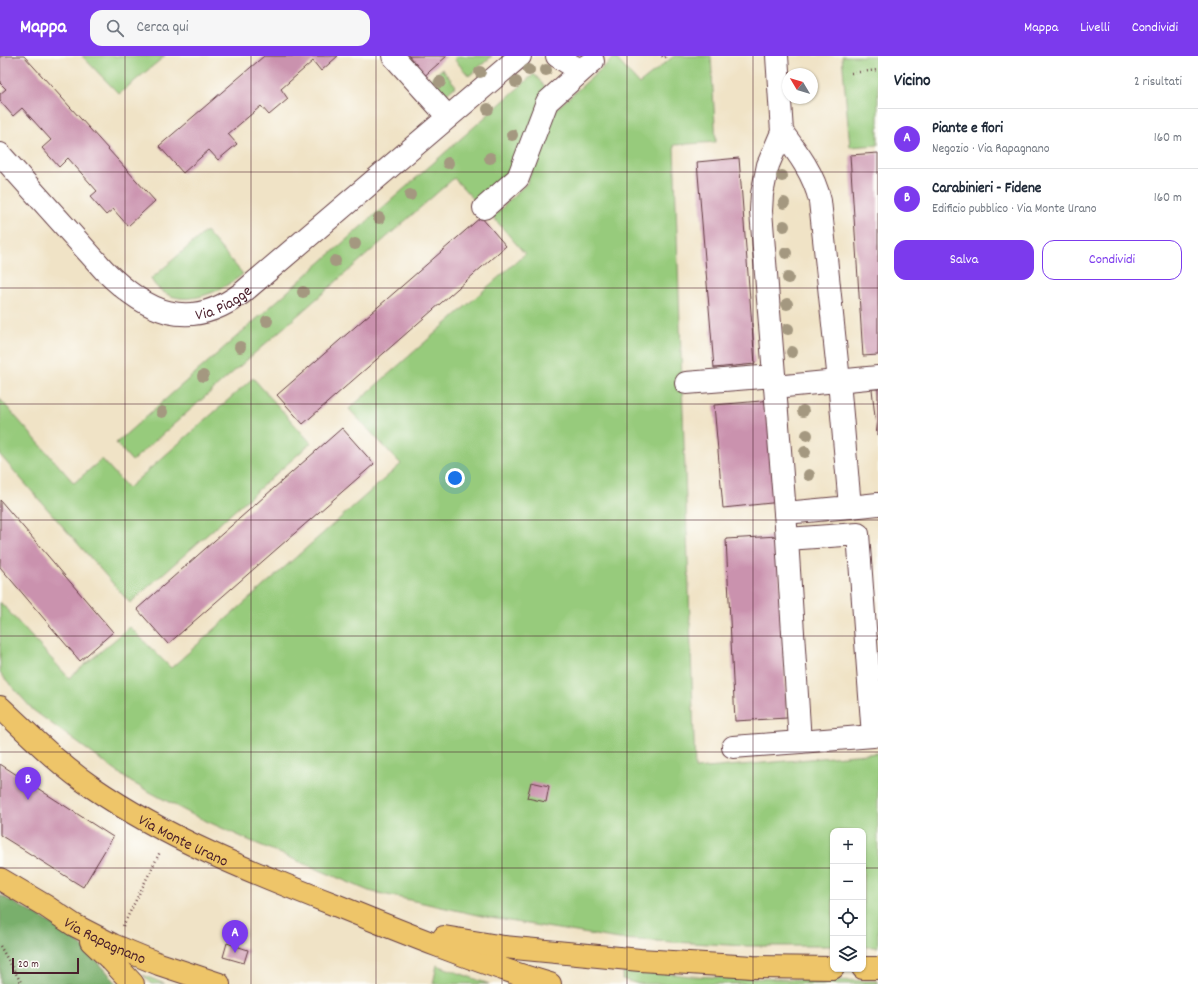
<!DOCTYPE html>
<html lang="it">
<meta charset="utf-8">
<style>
body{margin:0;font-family:Dekko,sans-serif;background:#f6f6f7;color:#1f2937}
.controls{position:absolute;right:12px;bottom:12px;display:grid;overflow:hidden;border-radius:8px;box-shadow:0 1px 3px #0004}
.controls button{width:36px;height:36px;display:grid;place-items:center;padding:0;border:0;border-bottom:1px solid #e0e1e3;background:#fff;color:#1f2937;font:20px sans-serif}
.compass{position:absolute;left:782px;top:12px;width:36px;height:36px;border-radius:50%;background:#fff;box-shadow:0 1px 3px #0004;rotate:308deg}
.scale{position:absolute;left:12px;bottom:10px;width:67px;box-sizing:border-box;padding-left:4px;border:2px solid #4a1f2b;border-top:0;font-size:11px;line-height:14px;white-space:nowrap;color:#4a1f2b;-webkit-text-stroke:3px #fdfcf7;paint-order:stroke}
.you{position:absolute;left:455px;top:422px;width:14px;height:14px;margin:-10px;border:3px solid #fff;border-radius:50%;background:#1a73e8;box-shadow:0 0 0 6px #1a73e833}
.badge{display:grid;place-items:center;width:26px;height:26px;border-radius:50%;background:#7c3aed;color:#fff;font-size:13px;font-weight:700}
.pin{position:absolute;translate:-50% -33px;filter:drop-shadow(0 1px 2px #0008)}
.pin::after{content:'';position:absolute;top:21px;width:14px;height:12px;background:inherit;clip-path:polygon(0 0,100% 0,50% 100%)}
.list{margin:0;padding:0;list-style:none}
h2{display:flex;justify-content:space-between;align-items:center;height:52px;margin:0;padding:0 16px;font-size:17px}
h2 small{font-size:13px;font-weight:400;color:#747a83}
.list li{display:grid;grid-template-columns:26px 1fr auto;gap:12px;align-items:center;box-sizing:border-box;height:60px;padding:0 16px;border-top:1px solid #e0e1e3}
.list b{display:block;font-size:15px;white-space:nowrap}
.list p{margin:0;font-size:13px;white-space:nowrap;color:#747a83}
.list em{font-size:13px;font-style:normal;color:#747a83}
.actions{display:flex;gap:8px;padding:12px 16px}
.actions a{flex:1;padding:9px 0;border:1px solid #7c3aed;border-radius:12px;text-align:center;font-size:14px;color:#7c3aed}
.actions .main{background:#7c3aed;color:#fff}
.icon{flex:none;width:22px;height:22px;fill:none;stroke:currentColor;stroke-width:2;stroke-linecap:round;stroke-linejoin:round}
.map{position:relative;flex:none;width:878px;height:928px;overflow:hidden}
header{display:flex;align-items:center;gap:24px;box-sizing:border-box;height:56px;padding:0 20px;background:#7c3aed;color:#fff}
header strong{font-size:19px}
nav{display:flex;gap:22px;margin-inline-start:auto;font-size:14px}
.search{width:280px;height:36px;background:#f6f6f7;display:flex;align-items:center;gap:10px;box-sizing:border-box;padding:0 14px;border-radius:12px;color:#747a83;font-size:15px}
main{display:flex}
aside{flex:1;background:#fff}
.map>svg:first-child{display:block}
.green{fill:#97cb7c;stroke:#707554}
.forest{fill:#79af6c;stroke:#62674c}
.building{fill:#ca92ae}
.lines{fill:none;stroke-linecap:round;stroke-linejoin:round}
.minor-casing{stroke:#633c42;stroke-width:24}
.major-casing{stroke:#633c42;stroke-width:24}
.path{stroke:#633c42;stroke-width:2.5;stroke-dasharray:1 3;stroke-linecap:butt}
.minor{stroke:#fff;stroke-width:22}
.major{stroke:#eec569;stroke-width:22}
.tree{fill:#a49880}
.grid{fill:none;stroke:#4a1f2b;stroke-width:1;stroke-opacity:0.55}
.labels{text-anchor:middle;stroke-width:3;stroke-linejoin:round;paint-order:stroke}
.street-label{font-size:16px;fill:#4a1f2b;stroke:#fdfcf7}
</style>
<header>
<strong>Mappa</strong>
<div class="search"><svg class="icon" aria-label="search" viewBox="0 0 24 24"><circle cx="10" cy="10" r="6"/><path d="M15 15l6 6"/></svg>Cerca qui</div>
<nav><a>Mappa</a><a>Livelli</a><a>Condividi</a></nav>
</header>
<main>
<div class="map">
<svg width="878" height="928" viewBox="0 0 878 928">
<rect width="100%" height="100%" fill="#fdfcf7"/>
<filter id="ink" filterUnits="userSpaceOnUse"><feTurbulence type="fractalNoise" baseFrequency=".025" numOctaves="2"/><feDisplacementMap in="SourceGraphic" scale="8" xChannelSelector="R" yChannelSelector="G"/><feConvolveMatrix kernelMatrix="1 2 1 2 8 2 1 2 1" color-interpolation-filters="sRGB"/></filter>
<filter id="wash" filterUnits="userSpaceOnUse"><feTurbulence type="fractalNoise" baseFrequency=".012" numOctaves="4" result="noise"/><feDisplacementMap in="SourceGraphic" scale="16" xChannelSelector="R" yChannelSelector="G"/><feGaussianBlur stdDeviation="0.9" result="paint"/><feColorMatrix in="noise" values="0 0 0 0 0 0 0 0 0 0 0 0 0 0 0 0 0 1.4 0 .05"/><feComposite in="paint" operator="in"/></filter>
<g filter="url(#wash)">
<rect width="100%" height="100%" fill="#f0e3c6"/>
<g class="green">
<polygon points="82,0 165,0 119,38"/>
<polygon points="458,0 492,0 469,20 454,3"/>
<polygon points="674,0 711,0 716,86 674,89 695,713 878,697 878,891 863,891 863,775 833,775 833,890 747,890 619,883 491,862 369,835 253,786 193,759 131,726 33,654 0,617 0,546 69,622 130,571 171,612 401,408 349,353 525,198 493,161 527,127 556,53 615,1 639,28"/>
<polygon points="842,0 878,0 878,89 850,91"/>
<polygon points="442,13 456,30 442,42 428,25"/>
<polygon points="534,18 549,35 512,113 475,145 454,122 132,405 116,387"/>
<path d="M206,175L243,218C222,235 183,255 158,232C155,230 153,226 151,223Z"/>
<polygon points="253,322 311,387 130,547 0,399 0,343 74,427 102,403 128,432"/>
<polygon points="437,909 489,928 433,928"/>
<polygon points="625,912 689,920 738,922 878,925 878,928 638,928 622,923"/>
<polygon points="143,919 165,928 151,928"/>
</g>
<path class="forest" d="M0,839C23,852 46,863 67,878C86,892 103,910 117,928H0Z"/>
<g id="blocks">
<g class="building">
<polygon points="0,0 24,0 155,145 128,170 113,153 106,159 90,141 97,135 68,102 59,111 42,92 51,84 22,52 13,60 0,45 0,38 6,33 0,27"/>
<polygon points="264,0 338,0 321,15 313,5 281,33 288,43 269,59 261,50 228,78 237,88 218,104 209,94 183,117 159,90"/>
<polygon points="400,0 447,0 421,23"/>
<polygon points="878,97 878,299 863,300 850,99"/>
<polygon points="739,102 755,308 714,312 697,106"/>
<polygon points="481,161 506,190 303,368 277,339"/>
<polygon points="872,333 878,333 878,380 877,380"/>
<polygon points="773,344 781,446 723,452 714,349"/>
<polygon points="342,372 374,408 168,588 137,553"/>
<polygon points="0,444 113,576 80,605 0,511"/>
<polygon points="778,480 787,662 735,665 726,483"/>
<polygon points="0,708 113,781 83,831 0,779"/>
<polygon points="531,726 549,730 546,746 527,742"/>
<polygon points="227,887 248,894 244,907 223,901"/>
</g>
</g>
</g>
<g filter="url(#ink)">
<use href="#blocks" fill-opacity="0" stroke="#633c42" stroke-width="1"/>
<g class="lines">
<defs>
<g id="minor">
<polyline points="393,0 448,61"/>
<polyline points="557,0 571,9 580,13 588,9 593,5"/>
<path d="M777,0L782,76L768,109L762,138L761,155L785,457L850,451L839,325L820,145C814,118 798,97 782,76"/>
<path id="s1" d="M0,98L104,214C146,256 188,277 242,237L520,0"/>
<polyline points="484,152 518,122 547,46 588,9"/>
<polyline points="686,327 774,320"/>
<polyline points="775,331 878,321"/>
<polyline points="850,451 878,448"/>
<polyline points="785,457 787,483 800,686 873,680 858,478 787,483"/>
<polyline points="733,691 800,686"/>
</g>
<g id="major">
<path id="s2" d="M0,651C30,679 58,708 92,731C166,782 249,815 333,848C404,877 476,906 550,928"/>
<path id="s3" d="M0,823L44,849L74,869L113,889L159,908L219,928"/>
<polyline points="444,881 504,891 640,904 753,911 833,912"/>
<polyline points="91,885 112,905 133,928"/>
<polyline points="863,912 878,912"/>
</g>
</defs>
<use href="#minor" class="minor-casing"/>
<use href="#major" class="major-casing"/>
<g class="path">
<polyline points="662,0 664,2 667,0"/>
<polyline points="851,17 878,14"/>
<polyline points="123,870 160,796"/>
<polyline points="0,890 22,928"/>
</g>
<use href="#minor" class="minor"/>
<use href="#major" class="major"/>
</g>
<g class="tree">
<circle cx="529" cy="14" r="6"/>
<circle cx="546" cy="14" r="6"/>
<circle cx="480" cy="16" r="6"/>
<circle cx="440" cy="26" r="6"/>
<circle cx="516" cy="26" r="6"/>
<circle cx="488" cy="53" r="6"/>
<circle cx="512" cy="79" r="6"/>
<circle cx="490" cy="102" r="6"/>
<circle cx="448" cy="107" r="6"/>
<circle cx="782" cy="120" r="6"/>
<circle cx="410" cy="139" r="6"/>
<circle cx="784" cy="147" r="6"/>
<circle cx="379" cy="162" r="6"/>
<circle cx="784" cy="170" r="6"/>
<circle cx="355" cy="188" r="6"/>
<circle cx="786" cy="197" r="6"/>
<circle cx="335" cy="205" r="6"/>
<circle cx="788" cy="222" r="6"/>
<circle cx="303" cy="236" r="6"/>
<circle cx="787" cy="248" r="6"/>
<circle cx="267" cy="265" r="6"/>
<circle cx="788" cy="273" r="6"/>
<circle cx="240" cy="291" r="6"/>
<circle cx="792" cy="296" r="6"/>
<circle cx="203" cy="320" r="6"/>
<circle cx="803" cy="355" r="6"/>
<circle cx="162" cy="356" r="6"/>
<circle cx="807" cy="379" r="6"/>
<circle cx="805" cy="396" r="6"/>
<circle cx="809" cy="419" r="6"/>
</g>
</g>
<path class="grid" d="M125,0V928M251,0V928M376,0V928M502,0V928M627,0V928M753,0V928M0,116H878M0,232H878M0,348H878M0,464H878M0,580H878M0,696H878M0,812H833M863,812H878"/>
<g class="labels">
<g class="street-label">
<text dy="6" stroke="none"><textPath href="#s1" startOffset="291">Via Piagge</textPath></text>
<text dy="6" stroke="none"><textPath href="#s2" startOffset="228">Via Monte Urano</textPath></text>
<text dy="6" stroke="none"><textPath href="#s3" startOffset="122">Via Rapagnano</textPath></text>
</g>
</g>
</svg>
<div class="controls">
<button>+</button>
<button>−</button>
<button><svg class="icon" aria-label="locate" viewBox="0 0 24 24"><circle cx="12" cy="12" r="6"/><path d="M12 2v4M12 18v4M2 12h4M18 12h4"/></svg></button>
<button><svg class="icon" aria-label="layers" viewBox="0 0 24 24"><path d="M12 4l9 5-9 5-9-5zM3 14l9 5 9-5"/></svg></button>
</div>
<svg class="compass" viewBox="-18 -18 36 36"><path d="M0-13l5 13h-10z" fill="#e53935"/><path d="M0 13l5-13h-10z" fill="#747a83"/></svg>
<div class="scale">20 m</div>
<div class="you"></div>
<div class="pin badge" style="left:235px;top:897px">A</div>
<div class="pin badge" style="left:28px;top:744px">B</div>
</div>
<aside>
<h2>Vicino<small>2 risultati</small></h2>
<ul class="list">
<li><span class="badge">A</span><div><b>Piante e fiori</b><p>Negozio · Via Rapagnano</p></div><em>160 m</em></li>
<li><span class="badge">B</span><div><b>Carabinieri - Fidene</b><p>Edificio pubblico · Via Monte Urano</p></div><em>160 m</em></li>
</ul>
<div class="actions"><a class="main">Salva</a><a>Condividi</a></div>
</aside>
</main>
